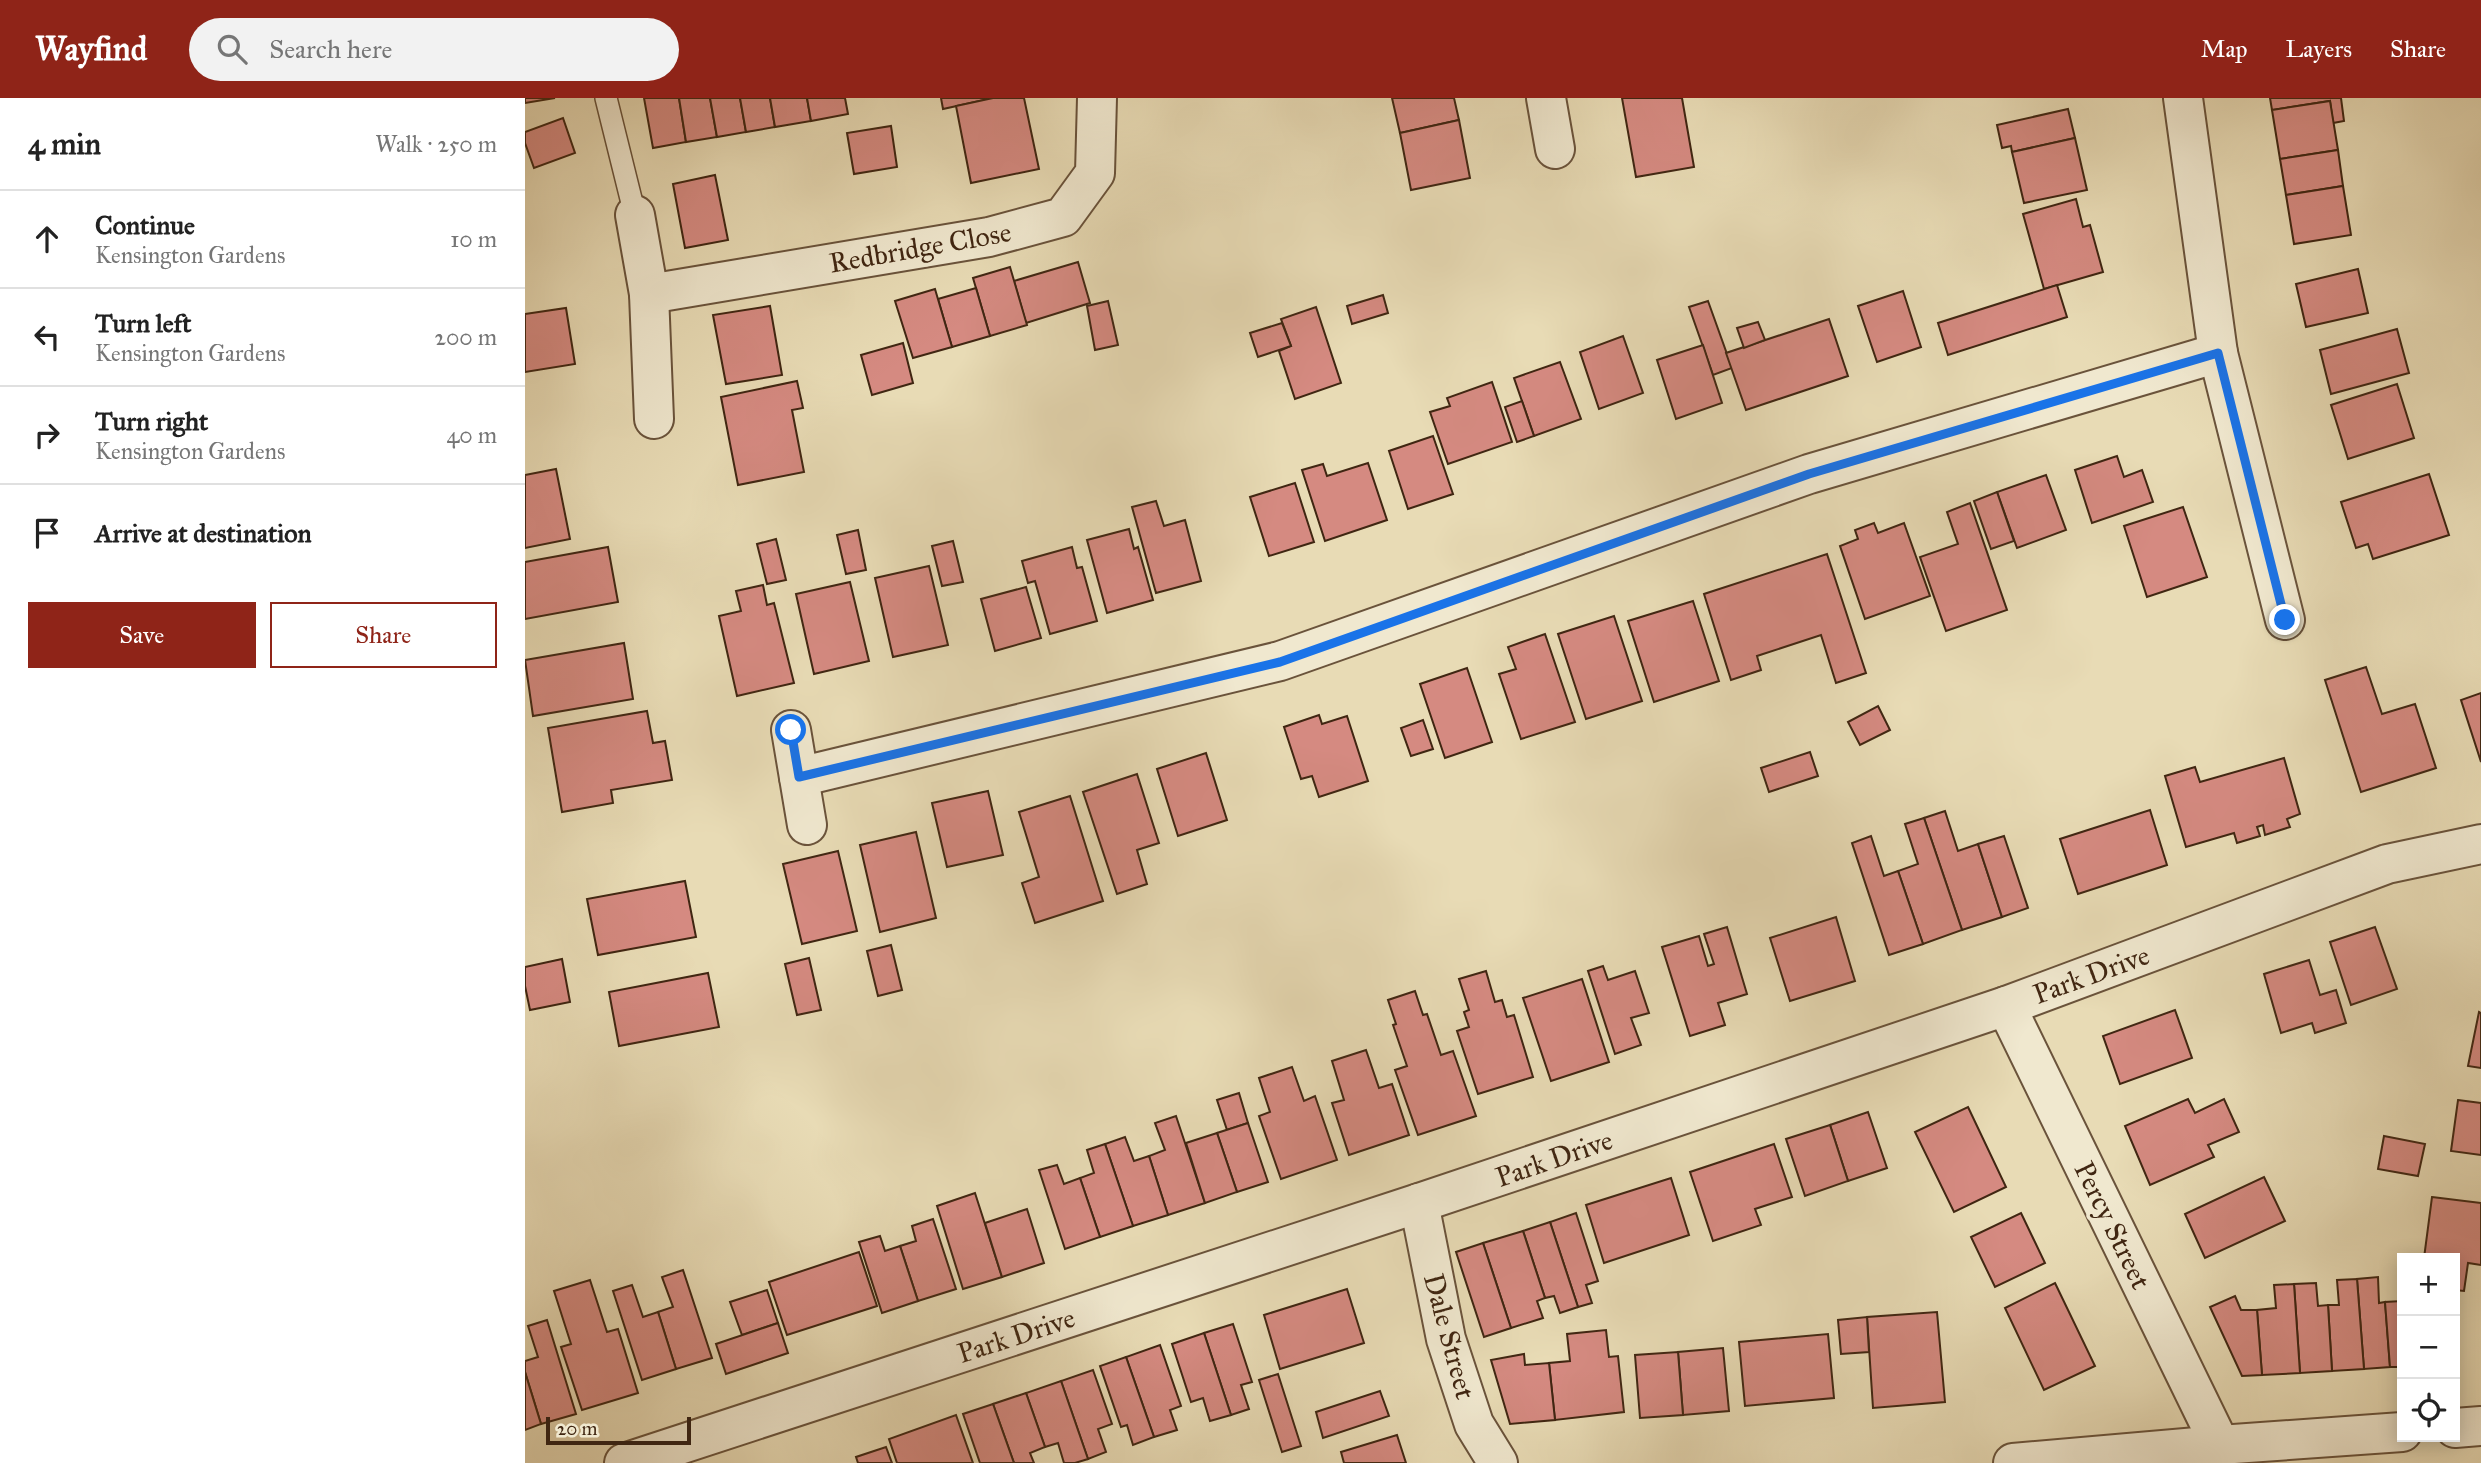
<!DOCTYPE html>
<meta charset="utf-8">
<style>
body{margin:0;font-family:"IM FELL Great Primer",serif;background:#f2f2f2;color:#222}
.controls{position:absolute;right:21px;bottom:21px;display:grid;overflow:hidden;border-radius:0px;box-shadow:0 4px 18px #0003}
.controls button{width:63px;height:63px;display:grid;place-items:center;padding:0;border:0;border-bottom:2px solid #e0e0e0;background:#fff;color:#222;font:35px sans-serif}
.scale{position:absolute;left:21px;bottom:18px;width:145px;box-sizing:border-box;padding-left:7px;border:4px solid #402612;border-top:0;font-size:19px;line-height:24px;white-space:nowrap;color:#402612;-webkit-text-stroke:5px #f0e8cf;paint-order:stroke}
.stop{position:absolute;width:21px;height:21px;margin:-16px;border:5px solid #1a73e8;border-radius:50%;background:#fff}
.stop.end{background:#1a73e8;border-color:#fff;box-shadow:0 2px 7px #0008}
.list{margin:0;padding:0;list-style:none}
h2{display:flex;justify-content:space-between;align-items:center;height:91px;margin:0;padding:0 28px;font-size:30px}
h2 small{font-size:23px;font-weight:400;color:#767676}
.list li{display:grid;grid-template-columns:46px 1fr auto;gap:21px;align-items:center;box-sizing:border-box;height:98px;padding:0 28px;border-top:2px solid #e0e0e0}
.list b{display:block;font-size:26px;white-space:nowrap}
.list p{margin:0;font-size:23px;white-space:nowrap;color:#767676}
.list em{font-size:23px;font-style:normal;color:#767676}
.actions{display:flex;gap:14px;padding:21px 28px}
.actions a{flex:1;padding:16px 0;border:2px solid #8f2418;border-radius:0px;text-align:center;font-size:24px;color:#8f2418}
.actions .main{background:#8f2418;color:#fff}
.icon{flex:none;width:38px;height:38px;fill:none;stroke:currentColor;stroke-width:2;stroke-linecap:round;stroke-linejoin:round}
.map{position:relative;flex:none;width:1956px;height:1365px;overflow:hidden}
header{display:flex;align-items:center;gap:42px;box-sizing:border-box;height:98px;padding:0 35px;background:#8f2418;color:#fff}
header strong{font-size:33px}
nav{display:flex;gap:38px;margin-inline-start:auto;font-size:24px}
.search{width:490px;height:63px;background:#f2f2f2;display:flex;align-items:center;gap:18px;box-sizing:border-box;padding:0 24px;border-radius:38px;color:#767676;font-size:26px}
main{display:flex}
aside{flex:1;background:#fff}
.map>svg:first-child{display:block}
.building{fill:#d58a81;stroke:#402612;stroke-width:2}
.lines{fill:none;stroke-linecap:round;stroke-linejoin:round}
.service-casing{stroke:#6a533b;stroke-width:24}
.minor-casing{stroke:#6a533b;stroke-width:42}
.tertiary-casing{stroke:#6a533b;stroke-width:42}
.service{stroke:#f0e8cf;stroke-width:21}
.minor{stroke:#f0e8cf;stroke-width:38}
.tertiary{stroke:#f0e8cf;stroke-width:38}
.route{stroke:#1a73e8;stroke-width:9}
.labels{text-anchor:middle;stroke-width:7;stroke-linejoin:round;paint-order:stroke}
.street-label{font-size:28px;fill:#402612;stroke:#f0e8cf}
</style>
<header>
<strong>Wayfind</strong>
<div class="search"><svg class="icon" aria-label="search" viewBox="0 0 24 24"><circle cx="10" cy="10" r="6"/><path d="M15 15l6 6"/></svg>Search here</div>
<nav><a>Map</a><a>Layers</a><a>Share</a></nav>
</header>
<main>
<aside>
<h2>4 min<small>Walk · 250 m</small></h2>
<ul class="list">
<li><svg class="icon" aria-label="ahead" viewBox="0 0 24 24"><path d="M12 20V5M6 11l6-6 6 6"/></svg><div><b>Continue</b><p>Kensington Gardens</p></div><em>10 m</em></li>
<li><svg class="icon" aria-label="left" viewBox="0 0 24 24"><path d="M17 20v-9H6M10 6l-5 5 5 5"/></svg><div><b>Turn left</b><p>Kensington Gardens</p></div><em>200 m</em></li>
<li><svg class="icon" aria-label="right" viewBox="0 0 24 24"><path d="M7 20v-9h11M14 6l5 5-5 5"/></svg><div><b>Turn right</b><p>Kensington Gardens</p></div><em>40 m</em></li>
<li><svg class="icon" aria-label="arrive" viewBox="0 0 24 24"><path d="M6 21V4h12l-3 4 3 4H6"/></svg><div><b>Arrive at destination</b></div></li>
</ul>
<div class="actions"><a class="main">Save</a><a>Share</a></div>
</aside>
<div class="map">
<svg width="1956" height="1365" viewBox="0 0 1956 1365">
<rect width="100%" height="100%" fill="#e8dbb5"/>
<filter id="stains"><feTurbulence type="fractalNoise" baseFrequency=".00286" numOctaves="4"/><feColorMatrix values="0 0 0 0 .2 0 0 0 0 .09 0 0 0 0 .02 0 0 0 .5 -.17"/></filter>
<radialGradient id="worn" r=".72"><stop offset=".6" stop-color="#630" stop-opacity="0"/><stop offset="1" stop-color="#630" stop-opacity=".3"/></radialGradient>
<g class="building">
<polygon points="0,0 30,0 0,5"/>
<polygon points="119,0 154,0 161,44 128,50"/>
<polygon points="154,0 185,0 192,39 161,44"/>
<polygon points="185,0 215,0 221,34 192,39"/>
<polygon points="215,0 245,0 250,29 221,34"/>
<polygon points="245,0 282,0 286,23 250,29"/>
<polygon points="282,0 320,0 323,16 286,23"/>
<polygon points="416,0 468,0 418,11"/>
<polygon points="468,0 499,0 514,71 446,85 431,8"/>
<polygon points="867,0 929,0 934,22 875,35"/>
<polygon points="1097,0 1157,0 1169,69 1111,79"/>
<polygon points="1745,0 1816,0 1819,23 1808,25 1805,3 1747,12"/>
<polygon points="1805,3 1813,52 1755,61 1747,12"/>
<polygon points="1543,11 1550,40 1487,54 1486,48 1477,50 1472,27"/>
<polygon points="38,20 50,55 9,70 0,45 0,34"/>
<polygon points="934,22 945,80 886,92 875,35"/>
<polygon points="366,28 372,69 329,76 322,35"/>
<polygon points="1550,40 1562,92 1499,105 1487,54"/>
<polygon points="1813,52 1818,88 1761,97 1755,61"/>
<polygon points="190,77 203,142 160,150 148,86"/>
<polygon points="1818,88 1826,137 1769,146 1761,97"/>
<polygon points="1551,101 1558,129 1565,127 1578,174 1519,191 1498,116"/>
<polygon points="553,164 565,205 501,225 489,183"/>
<polygon points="485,169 502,227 465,238 448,180"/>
<polygon points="1833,171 1843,215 1781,229 1771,186"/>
<polygon points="1532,187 1542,219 1423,257 1413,225"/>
<polygon points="451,190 465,238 427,249 413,201"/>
<polygon points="410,191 427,249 388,260 370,203"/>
<polygon points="1378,193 1396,249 1352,264 1333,208"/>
<polygon points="858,197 863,215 827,226 822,208"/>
<polygon points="583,203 593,247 570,252 562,208"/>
<polygon points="1183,203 1207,270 1188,277 1164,209"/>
<polygon points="245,208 257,277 201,286 188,217"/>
<polygon points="791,209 816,285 770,301 754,253 766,248 756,221"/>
<polygon points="41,210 50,266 0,274 0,216"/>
<polygon points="1304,221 1323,278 1221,312 1201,255"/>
<polygon points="1233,224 1240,242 1219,250 1212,230"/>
<polygon points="757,225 766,248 733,259 725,235"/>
<polygon points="1872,231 1884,275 1806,296 1795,252"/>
<polygon points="1098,238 1118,295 1074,311 1055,254"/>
<polygon points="378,245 388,285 347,297 336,257"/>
<polygon points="1178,247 1197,305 1151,321 1132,262"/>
<polygon points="1035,264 1056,321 1009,338 989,280"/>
<polygon points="272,283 278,310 267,312 279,374 213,387 196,299"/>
<polygon points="967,284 987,344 923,366 905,314 925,308 922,300"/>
<polygon points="1872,286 1889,340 1823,361 1806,307"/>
<polygon points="997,303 1009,338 992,344 980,309"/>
<polygon points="908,338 928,396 883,411 864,353"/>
<polygon points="1592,358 1599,379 1617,372 1628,404 1567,425 1550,372"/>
<polygon points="843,365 862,422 800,443 777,372 798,366 802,378"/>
<polygon points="31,371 45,441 0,450 0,377"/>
<polygon points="1904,376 1924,437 1848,461 1843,446 1831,450 1816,404"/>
<polygon points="1521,377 1541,432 1492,450 1472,394"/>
<polygon points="770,385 789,444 744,458 725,399"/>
<polygon points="1472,394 1489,443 1466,451 1449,403"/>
<polygon points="631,403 639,428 660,422 676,483 631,495 607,409"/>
<polygon points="1445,405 1482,512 1421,533 1395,459 1433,446 1422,414"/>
<polygon points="1658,409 1682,479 1622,499 1599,428"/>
<polygon points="1349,425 1353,435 1379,425 1405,498 1340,521 1315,448 1333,441 1330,432"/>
<polygon points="604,431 609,451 613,449 628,502 582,515 562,442"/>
<polygon points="333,432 341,472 321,476 312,437"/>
<polygon points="251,441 261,482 242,486 232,446"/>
<polygon points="428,443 438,484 417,488 407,448"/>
<polygon points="83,449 93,504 0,521 0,464"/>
<polygon points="547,449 552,470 557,469 572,523 525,536 510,483 503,485 497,463"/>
<polygon points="1302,456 1341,575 1311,585 1296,537 1232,558 1236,572 1206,582 1179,496"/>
<polygon points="404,468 423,547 368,559 350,480"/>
<polygon points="325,484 344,563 289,576 271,496"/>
<polygon points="238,487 242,507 249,505 269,585 212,598 194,518 216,513 211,493"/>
<polygon points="501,489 516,540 470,553 456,501"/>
<polygon points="1168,503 1194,583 1129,604 1103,523"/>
<polygon points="1089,518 1117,603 1061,621 1033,536"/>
<polygon points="1020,536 1050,624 996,641 974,576 991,571 983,549"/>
<polygon points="99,545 108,601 8,618 0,562"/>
<polygon points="1841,569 1857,616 1890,606 1911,670 1836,694 1800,582"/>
<polygon points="942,570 967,644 920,660 895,586"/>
<polygon points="1956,595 1956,664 1936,602"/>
<polygon points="1353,608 1365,632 1335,647 1323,624"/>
<polygon points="122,613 128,645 140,643 147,682 86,692 88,705 37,714 23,630"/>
<polygon points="794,617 797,626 822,618 843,683 794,699 787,678 776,681 759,629"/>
<polygon points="898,622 908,651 886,658 876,630"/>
<polygon points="1285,654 1293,678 1244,694 1236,670"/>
<polygon points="681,655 702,722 653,738 632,671"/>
<polygon points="1759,660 1775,716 1762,721 1765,729 1740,737 1738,727 1732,729 1735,738 1712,745 1709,735 1661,749 1640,678 1670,669 1675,684"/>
<polygon points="612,676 634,745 612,752 622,786 592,796 558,694"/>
<polygon points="463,693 478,757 422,769 407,705"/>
<polygon points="545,698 578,803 510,825 497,785 514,779 494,714"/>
<polygon points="1625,712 1642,767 1553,796 1535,741"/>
<polygon points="1420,713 1433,753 1453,746 1477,819 1437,832 1399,720"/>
<polygon points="1399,720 1437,832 1398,846 1373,773 1393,766 1380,726"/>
<polygon points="391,734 411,820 355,834 335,747"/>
<polygon points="1346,738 1359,778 1373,773 1398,846 1364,857 1327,745"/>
<polygon points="1479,738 1503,810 1477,819 1453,746"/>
<polygon points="313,753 332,833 277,846 258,766"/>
<polygon points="160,783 171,839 73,857 62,801"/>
<polygon points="1311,819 1330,883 1265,903 1245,840"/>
<polygon points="1202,829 1222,896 1193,905 1200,927 1165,938 1137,849 1174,838 1183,868 1189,866 1179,836"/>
<polygon points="1850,829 1872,891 1826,907 1805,844"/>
<polygon points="366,847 377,892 353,898 342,853"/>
<polygon points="284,860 296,912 272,917 260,866"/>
<polygon points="37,861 45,904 5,912 0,888 0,869"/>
<polygon points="1784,862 1795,897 1811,892 1821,925 1790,935 1787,925 1756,935 1739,876"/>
<polygon points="1078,868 1083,882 1110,873 1124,915 1106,920 1116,947 1090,956 1063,873"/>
<polygon points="961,873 970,904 977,902 982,919 989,917 1008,979 953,996 932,933 944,929 939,914 944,912 934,881"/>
<polygon points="183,875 194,929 94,948 84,894"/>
<polygon points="1057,881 1084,964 1026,983 998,900"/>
<polygon points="890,893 898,917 902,916 916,957 928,953 951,1018 893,1037 870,972 882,968 868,927 871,926 863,902"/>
<polygon points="1650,912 1667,960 1595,986 1578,938"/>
<polygon points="1954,914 1956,915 1956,970 1943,968"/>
<polygon points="841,952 854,990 867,986 884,1037 824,1057 807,1005 819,1002 807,963"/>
<polygon points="767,969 779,1003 790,998 812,1062 756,1081 734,1018 745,1014 734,980"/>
<polygon points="714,995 723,1025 702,1032 692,1002"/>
<polygon points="1663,1001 1670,1015 1699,1001 1714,1034 1683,1047 1689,1059 1625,1087 1600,1028"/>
<polygon points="1933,1002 1956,1005 1956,1057 1926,1053"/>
<polygon points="1443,1009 1481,1089 1429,1114 1390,1034"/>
<polygon points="1343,1014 1362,1070 1323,1083 1305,1027"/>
<polygon points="651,1018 680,1105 643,1117 624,1058 640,1052 630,1025"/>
<polygon points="723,1025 743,1084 712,1094 692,1035"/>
<polygon points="1305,1027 1323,1083 1280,1098 1261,1041"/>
<polygon points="692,1035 712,1094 680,1105 661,1045"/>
<polygon points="1859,1038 1900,1046 1893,1078 1853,1071"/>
<polygon points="600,1039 609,1063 624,1058 643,1117 608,1128 580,1046"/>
<polygon points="580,1046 608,1128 575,1139 555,1080 569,1075 562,1052"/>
<polygon points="1249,1046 1267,1099 1230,1111 1236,1127 1188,1143 1165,1074"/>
<polygon points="532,1067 539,1086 555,1080 575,1139 540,1151 514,1072"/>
<polygon points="1739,1079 1760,1123 1680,1160 1660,1116"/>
<polygon points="1146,1080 1164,1137 1079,1165 1061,1107"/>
<polygon points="450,1095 477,1179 438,1191 412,1108"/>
<polygon points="1907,1099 1956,1105 1956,1167 1943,1165 1939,1193 1930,1192 1930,1160 1899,1160"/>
<polygon points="502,1111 519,1165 477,1179 460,1125"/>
<polygon points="1051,1115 1073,1183 1061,1187 1067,1205 1053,1209 1025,1124"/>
<polygon points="1496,1115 1520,1165 1470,1189 1446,1139"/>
<polygon points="408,1121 431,1191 393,1203 375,1148 391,1143 387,1128"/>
<polygon points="1025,1124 1053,1209 1035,1215 1029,1198 1020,1200 998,1133"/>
<polygon points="998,1133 1020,1200 1012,1203 1018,1220 986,1230 958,1145"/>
<polygon points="355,1138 360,1153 375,1148 393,1203 357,1215 334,1144"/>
<polygon points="958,1145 986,1230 959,1239 931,1154"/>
<polygon points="334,1154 352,1208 262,1237 244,1184"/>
<polygon points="158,1172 187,1260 151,1271 133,1214 148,1209 137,1179"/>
<polygon points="1853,1179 1854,1205 1860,1204 1865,1269 1839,1271 1832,1181"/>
<polygon points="1832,1181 1839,1271 1807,1273 1803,1207 1814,1207 1812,1182"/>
<polygon points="65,1182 82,1234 93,1231 113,1295 57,1312 36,1249 46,1246 29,1193"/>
<polygon points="1530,1185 1570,1268 1519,1292 1480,1210"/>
<polygon points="1791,1185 1793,1208 1803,1207 1807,1273 1775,1275 1769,1186"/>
<polygon points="1769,1186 1775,1275 1737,1277 1732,1212 1751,1210 1749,1187"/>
<polygon points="107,1187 118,1219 133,1214 151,1271 117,1282 88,1193"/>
<polygon points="822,1191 839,1245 755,1271 739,1217"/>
<polygon points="242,1192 253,1225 217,1237 205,1204"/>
<polygon points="1710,1198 1716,1212 1732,1212 1737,1277 1717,1278 1685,1209"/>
<polygon points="1877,1203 1877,1269 1865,1269 1860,1204"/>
<polygon points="1412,1214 1420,1304 1348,1310 1342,1219"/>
<polygon points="1342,1219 1344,1254 1316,1256 1313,1222"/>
<polygon points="22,1222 51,1316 16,1326 0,1274 0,1263 13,1259 3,1228"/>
<polygon points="253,1225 263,1255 201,1276 191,1246"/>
<polygon points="708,1226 727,1284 716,1287 724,1311 706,1317 679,1235"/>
<polygon points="1081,1232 1084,1259 1093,1258 1099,1314 1030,1322 1024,1265 1045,1263 1042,1236"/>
<polygon points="679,1235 706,1317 685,1323 678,1300 666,1304 647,1246"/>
<polygon points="1303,1236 1309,1300 1220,1308 1214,1244"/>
<polygon points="635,1247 656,1308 645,1312 652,1332 629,1339 601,1259"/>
<polygon points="1198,1250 1204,1313 1158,1317 1153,1254"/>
<polygon points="1153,1254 1158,1317 1115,1320 1110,1257"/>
<polygon points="999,1256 1000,1267 1024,1265 1030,1322 985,1326 966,1262"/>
<polygon points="601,1259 629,1339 608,1347 602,1327 596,1329 575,1268"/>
<polygon points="568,1272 587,1326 573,1331 581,1354 563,1361 536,1283"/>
<polygon points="0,1274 16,1326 0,1332"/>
<polygon points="753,1276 776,1348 757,1354 734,1282"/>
<polygon points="536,1283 563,1361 550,1365 539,1365 533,1345 520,1349 501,1295"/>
<polygon points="855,1293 864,1318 798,1340 791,1314"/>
<polygon points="501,1295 520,1349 505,1355 509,1365 489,1365 468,1306"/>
<polygon points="468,1306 489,1365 455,1365 438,1316"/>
<polygon points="431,1317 448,1365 372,1365 364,1341"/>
<polygon points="872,1337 881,1365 819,1365 816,1354"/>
<polygon points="361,1349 367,1365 333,1365 331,1359"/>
</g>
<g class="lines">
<defs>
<polyline id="service" points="81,0 110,117"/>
<g id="minor">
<polyline points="1021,0 1030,51"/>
<polyline points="1658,0 1693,255 1760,522"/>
<polyline points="110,117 124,196 129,321"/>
<polyline points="124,196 464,139 538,119 570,75 572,0"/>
<polyline points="266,632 282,727"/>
<polyline points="274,679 755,563 1284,376 1693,255"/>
<polyline points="1481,908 1695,1347"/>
<polyline points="894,1105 921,1241 949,1326 973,1365"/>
<polyline points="1930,1330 1956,1328"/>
<polyline points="1488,1365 1695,1347 1877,1334"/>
</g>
<polyline id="tertiary" points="99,1365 894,1105 1481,908 1862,766 1956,746"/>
</defs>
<use href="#service" class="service-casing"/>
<use href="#minor" class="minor-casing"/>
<use href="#tertiary" class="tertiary-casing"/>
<use href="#service" class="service"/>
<use href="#minor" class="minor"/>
<use href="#tertiary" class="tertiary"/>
</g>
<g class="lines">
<polyline class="route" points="266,632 274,679 755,564 1284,376 1693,255 1760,522"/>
</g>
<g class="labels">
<g class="street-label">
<text transform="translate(395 149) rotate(-10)" y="10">Redbridge Close</text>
<text transform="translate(1566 876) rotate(-20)" y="10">Park Drive</text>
<text transform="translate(1029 1060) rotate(-19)" y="10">Park Drive</text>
<text transform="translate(1588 1127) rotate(64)" y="10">Percy Street</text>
<text transform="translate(491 1237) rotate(-18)" y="10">Park Drive</text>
<text transform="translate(925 1238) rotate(75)" y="10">Dale Street</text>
</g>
</g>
<rect width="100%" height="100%" filter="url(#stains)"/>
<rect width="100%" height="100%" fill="url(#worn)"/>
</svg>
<div class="controls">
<button>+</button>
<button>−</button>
<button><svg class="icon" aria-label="locate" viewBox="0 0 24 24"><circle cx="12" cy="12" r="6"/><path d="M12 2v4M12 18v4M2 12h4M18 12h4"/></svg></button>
</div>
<div class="scale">20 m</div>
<div class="stop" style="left:266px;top:632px"></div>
<div class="stop end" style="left:1760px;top:522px"></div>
</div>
</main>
